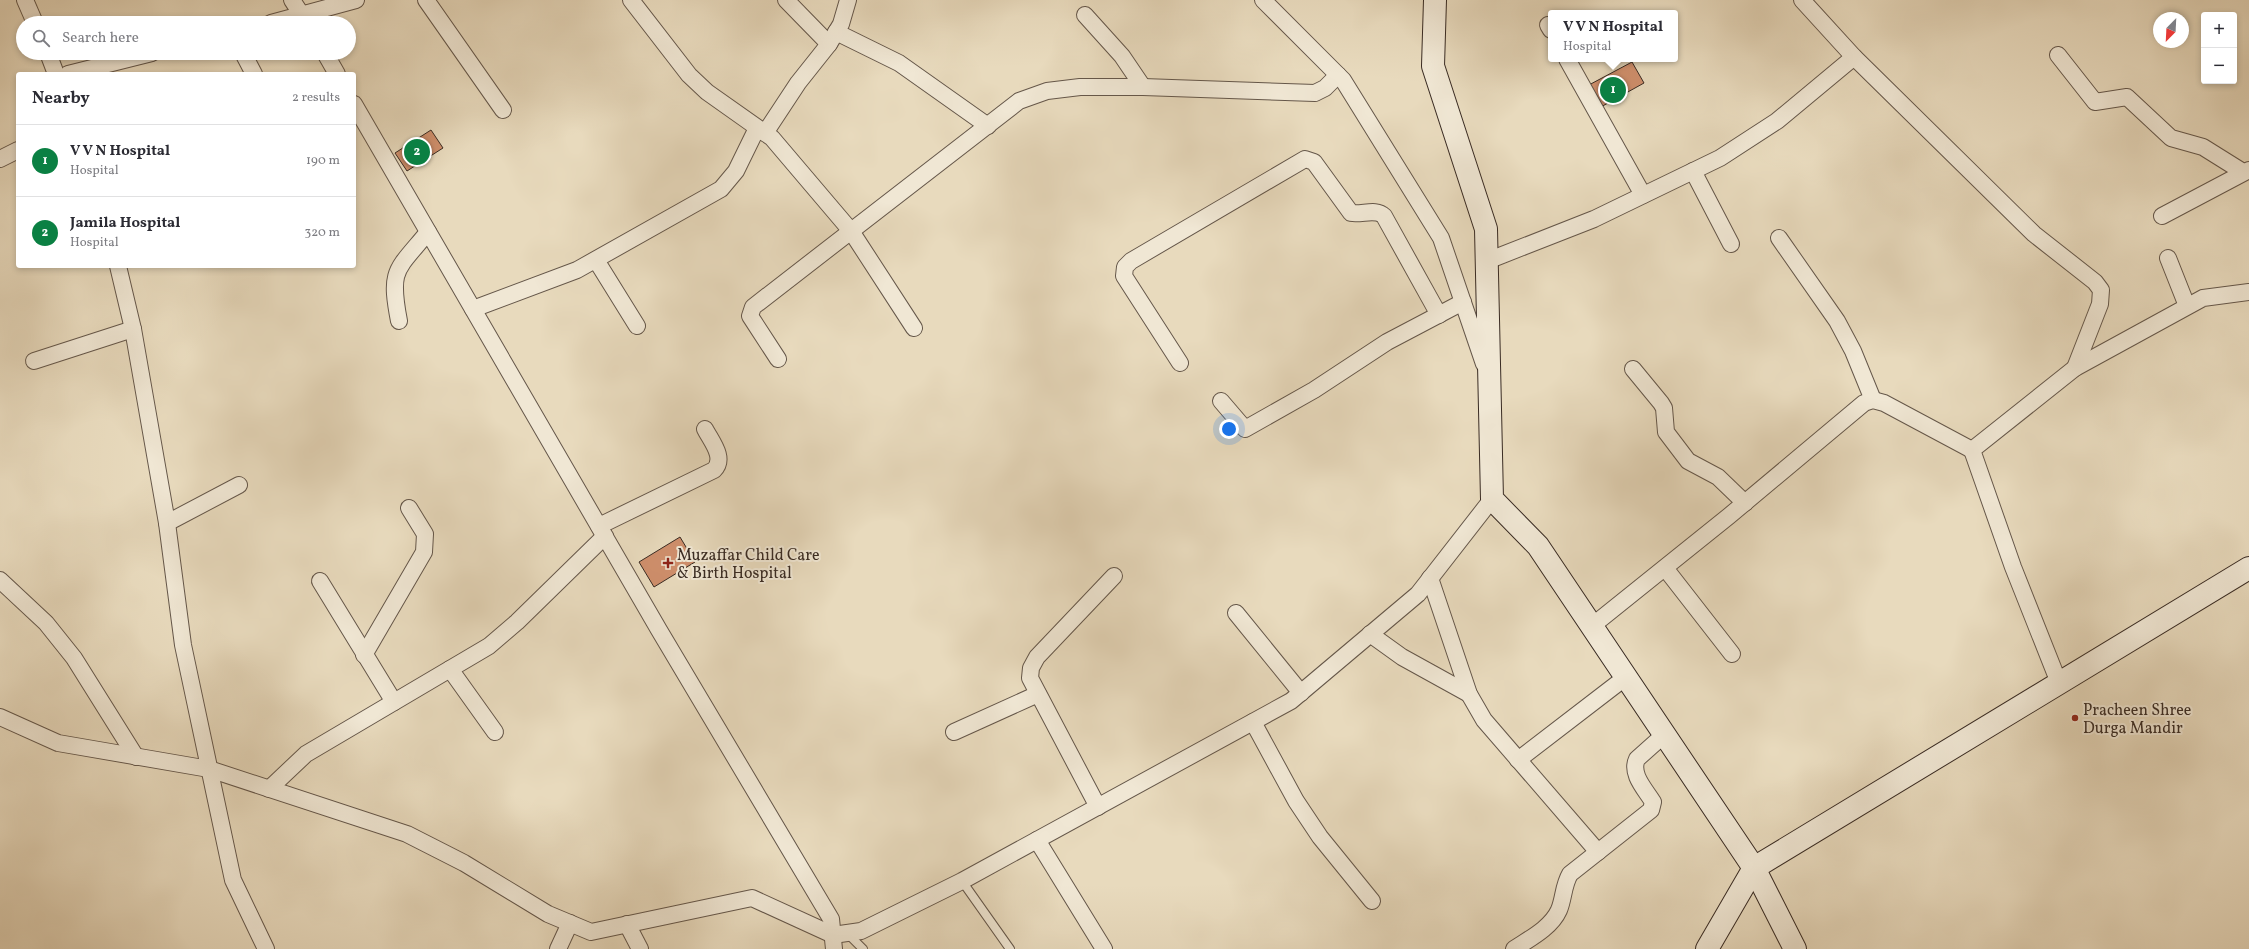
<!DOCTYPE html>
<meta charset="utf-8">
<style>
body{margin:0;font-family:Vollkorn,serif;background:#f2f2f3;color:#2b2b33}
.controls{position:absolute;right:12px;top:12px;display:grid;overflow:hidden;border-radius:4px;box-shadow:0 2px 6px #0003}
.controls button{width:36px;height:36px;display:grid;place-items:center;padding:0;border:0;border-bottom:1px solid #e1e1e2;background:#fff;color:#2b2b33;font:20px sans-serif}
.compass{position:absolute;left:2153px;top:12px;width:36px;height:36px;border-radius:50%;background:#fff;box-shadow:0 2px 6px #0003;rotate:204deg}
.you{position:absolute;left:1229px;top:429px;width:14px;height:14px;margin:-10px;border:3px solid #fff;border-radius:50%;background:#1a73e8;box-shadow:0 0 0 6px #1a73e833}
.badge{display:grid;place-items:center;width:26px;height:26px;border-radius:50%;background:#0b8043;color:#fff;font-size:13px;font-weight:700}
.pin{position:absolute;translate:-50% -50%;border:2px solid #fff;box-shadow:0 1px 4px #0006}
.popup{position:absolute;left:1548px;top:10px;width:130px;height:52px;box-sizing:border-box;display:grid;place-content:center;border-radius:4px;background:#fff;filter:drop-shadow(0 1px 3px #0005);font-size:13px;white-space:nowrap;color:#7c7c81}
.popup b{font-size:15px;color:#2b2b33}
.popup::after{content:'';position:absolute;left:50%;top:100%;margin-left:-8px;border:8px solid transparent;border-top-color:#fff}
.list{margin:0;padding:0;list-style:none}
h2{display:flex;justify-content:space-between;align-items:center;height:52px;margin:0;padding:0 16px;font-size:17px}
h2 small{font-size:13px;font-weight:400;color:#7c7c81}
.list li{display:grid;grid-template-columns:26px 1fr auto;gap:12px;align-items:center;box-sizing:border-box;height:72px;padding:0 16px;border-top:1px solid #e1e1e2}
.list b{display:block;font-size:15px;white-space:nowrap}
.list p{margin:0;font-size:13px;white-space:nowrap;color:#7c7c81}
.list em{font-size:13px;font-style:normal;color:#7c7c81}
.icon{flex:none;width:22px;height:22px;fill:none;stroke:currentColor;stroke-width:2;stroke-linecap:round;stroke-linejoin:round}
.map{position:relative;flex:none;width:2249px;height:949px;overflow:hidden}
.search{position:absolute;background:#fff;box-shadow:0 2px 6px #0003;left:16px;top:16px;width:340px;height:44px;display:flex;align-items:center;gap:10px;box-sizing:border-box;padding:0 14px;border-radius:22px;color:#7c7c81;font-size:15px}
.panel{position:absolute;background:#fff;box-shadow:0 2px 6px #0003;left:16px;top:72px;width:340px;height:196px;border-radius:4px}
.map>svg:first-child{display:block}
.building{fill:#cf8f6c;stroke:#392b23}
.lines{fill:none;stroke-linecap:round;stroke-linejoin:round}
.lane-casing{stroke:#65574a;stroke-width:10}
.street-casing{stroke:#65574a;stroke-width:18}
.secondary-casing{stroke:#392b23;stroke-width:24}
.lane{stroke:#f0e7d4;stroke-width:8}
.street{stroke:#f0e7d4;stroke-width:16}
.secondary{stroke:#f0e7d4;stroke-width:22}
.poi-dot{fill:#8f2418;stroke:#f0e7d4;stroke-width:1.5}
.labels{text-anchor:middle;stroke-width:4;stroke-linejoin:round;paint-order:stroke}
.poi-label{font-size:16px;fill:#392b23;stroke:#f0e7d4;text-anchor:start}
</style>
<div class="map">
<svg width="2249" height="949" viewBox="0 0 2249 949">
<rect width="100%" height="100%" fill="#e8dabd"/>
<filter id="stains"><feTurbulence type="fractalNoise" baseFrequency=".005" numOctaves="4"/><feColorMatrix values="0 0 0 0 .2 0 0 0 0 .09 0 0 0 0 .02 0 0 0 .5 -.17"/></filter>
<radialGradient id="worn" r=".72"><stop offset=".6" stop-color="#630" stop-opacity="0"/><stop offset="1" stop-color="#630" stop-opacity=".3"/></radialGradient>
<g class="building">
<polygon points="1632,62 1644,83 1599,108 1587,86"/>
<polygon points="431,130 443,148 407,171 395,153"/>
<polygon points="680,537 695,562 654,587 639,562"/>
</g>
<g class="lines">
<defs>
<g id="lane">
<polyline points="962,881 1010,949"/>
<polyline points="847,933 863,949"/>
</g>
<g id="street">
<polyline points="25,0 35,23"/>
<polyline points="292,0 307,23"/>
<polyline points="426,0 503,110"/>
<polyline points="631,0 689,75 707,92 772,138 851,231 914,328"/>
<polyline points="786,0 829,44"/>
<polyline points="1263,0 1343,80 1441,238 1484,364"/>
<polyline points="1802,0 1854,57 2034,234 2095,282 2101,290 2100,304 2075,368"/>
<polyline points="1085,15 1122,56 1143,87"/>
<polyline points="271,23 356,0"/>
<polyline points="1548,25 1551,30"/>
<polyline points="836,32 899,63 988,126"/>
<polyline points="48,53 56,74"/>
<polyline points="243,53 254,74"/>
<polyline points="325,53 337,74"/>
<polyline points="2058,55 2095,102 2127,97 2171,138 2203,147 2243,172"/>
<polyline points="1567,59 1643,195"/>
<polyline points="68,74 152,53"/>
<polyline points="354,104 659,630 831,919 834,949"/>
<polyline points="765,133 798,83 829,44 841,24 848,0"/>
<polyline points="0,159 18,150"/>
<polyline points="1693,171 1731,244"/>
<polyline points="2162,216 2249,170"/>
<polyline points="1779,238 1837,321 1853,351 1873,400"/>
<polyline points="2168,258 2187,306"/>
<polyline points="596,260 637,326"/>
<polyline points="1487,261 1594,219 1720,158 1777,121 1854,57"/>
<polyline points="118,266 133,329 167,523 183,645 233,880 266,949"/>
<polyline points="473,309 577,270 721,189 736,171 757,128"/>
<path d="M399,321C389,269 396,271 428,232"/>
<polyline points="778,359 750,316 753,307 1019,101 1047,91 1080,87 1143,87 1315,93 1325,88 1338,75"/>
<polyline points="34,361 133,329"/>
<path d="M1180,363L1124,276L1125,267L1131,261L1305,159L1314,162L1351,213C1362,215 1376,208 1384,216L1439,315"/>
<polyline points="1633,369 1661,403 1664,408 1666,432 1688,461 1718,477 1745,503"/>
<polyline points="1221,401 1245,429 1314,390 1387,342 1463,302"/>
<polyline points="167,523 239,485"/>
<path d="M599,526L714,470C726,458 711,441 705,429"/>
<polyline points="1665,568 1732,654"/>
<polyline points="1430,578 1469,694 1484,720 1598,852"/>
<polyline points="0,580 46,623 74,658 136,757"/>
<polyline points="320,581 394,702"/>
<polyline points="1236,613 1301,693"/>
<polyline points="1592,626 1729,516 1864,403 1873,400 1884,403 1972,450"/>
<polyline points="1370,634 1402,657 1469,694"/>
<polyline points="364,655 424,552 425,534 409,508"/>
<polyline points="450,669 495,732"/>
<polyline points="2059,683 2013,567 1972,450 2075,368 2203,298 2249,292"/>
<polyline points="0,717 58,743 209,769 407,834 464,863 548,914 591,932 752,898 833,935 861,931 962,881 1291,701 1418,594 1492,499"/>
<polyline points="1253,722 1296,801 1320,837 1372,901"/>
<polyline points="954,732 1038,694"/>
<polyline points="1518,760 1626,677"/>
<polyline points="269,789 306,754 489,646 517,622 605,536"/>
<polyline points="1098,807 1030,678 1031,668 1037,657 1114,576"/>
<polyline points="1037,840 1104,949"/>
<polyline points="627,924 640,949"/>
<polyline points="558,949 570,923"/>
<path d="M1514,949C1529,939 1551,928 1559,910C1564,898 1563,886 1570,874L1651,810L1653,802C1645,789 1630,774 1637,759L1665,734"/>
</g>
<g id="secondary">
<polyline points="1435,0 1433,66 1486,229 1492,499 1538,546 1754,868 1795,949"/>
<polyline points="1707,949 1754,868 2249,568"/>
</g>
</defs>
<use href="#lane" class="lane-casing"/>
<use href="#street" class="street-casing"/>
<use href="#secondary" class="secondary-casing"/>
<use href="#lane" class="lane"/>
<use href="#street" class="street"/>
<use href="#secondary" class="secondary"/>
</g>
<g class="poi-dot">
<path d="M666 557h4v4h4v4h-4v4h-4v-4h-4v-4h4z"/>
<circle cx="2075" cy="718" r="4"/>
</g>
<g class="labels">
<g class="poi-label">
<text x="677" y="560">Muzaffar Child Care<tspan x="677" dy="18">&amp; Birth Hospital</tspan></text>
<text x="2083" y="715">Pracheen Shree<tspan x="2083" dy="18">Durga Mandir</tspan></text>
</g>
</g>
<rect width="100%" height="100%" filter="url(#stains)"/>
<rect width="100%" height="100%" fill="url(#worn)"/>
</svg>
<div class="controls">
<button>+</button>
<button>−</button>
</div>
<svg class="compass" viewBox="-18 -18 36 36"><path d="M0-13l5 13h-10z" fill="#e53935"/><path d="M0 13l5-13h-10z" fill="#7c7c81"/></svg>
<div class="you"></div>
<div class="pin badge" style="left:1613px;top:90px">1</div>
<div class="popup"><b>V V N Hospital</b>Hospital</div>
<div class="pin badge" style="left:417px;top:152px">2</div>
<div class="search"><svg class="icon" aria-label="search" viewBox="0 0 24 24"><circle cx="10" cy="10" r="6"/><path d="M15 15l6 6"/></svg>Search here</div>
<section class="panel">
<h2>Nearby<small>2 results</small></h2>
<ul class="list">
<li><span class="badge">1</span><div><b>V V N Hospital</b><p>Hospital</p></div><em>190 m</em></li>
<li><span class="badge">2</span><div><b>Jamila Hospital</b><p>Hospital</p></div><em>320 m</em></li>
</ul>
</section>
</div>
